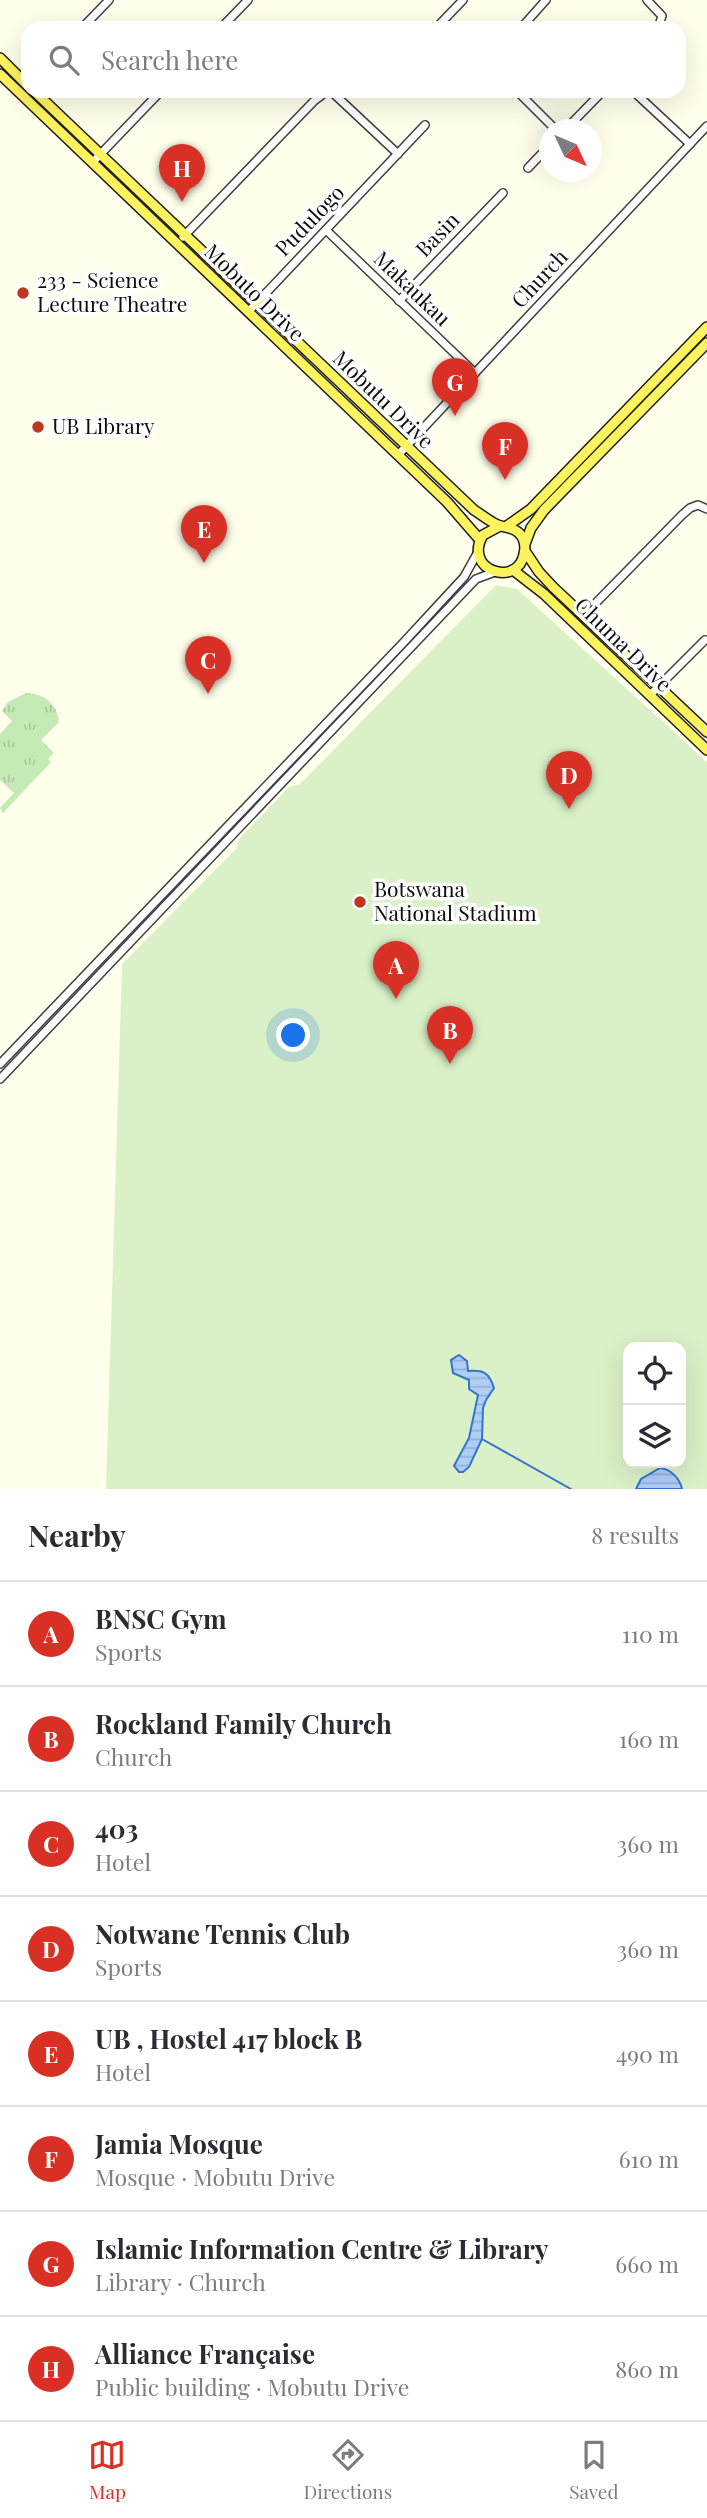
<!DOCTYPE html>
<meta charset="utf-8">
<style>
body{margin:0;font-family:"Playfair Display",serif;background:#f2f2f3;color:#2b2b33}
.controls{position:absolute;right:21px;bottom:21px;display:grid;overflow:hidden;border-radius:14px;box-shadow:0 7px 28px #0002}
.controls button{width:63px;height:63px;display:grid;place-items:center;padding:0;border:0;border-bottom:2px solid #e1e1e2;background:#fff;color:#2b2b33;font:35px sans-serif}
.compass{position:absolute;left:539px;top:119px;width:63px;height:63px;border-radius:50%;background:#fff;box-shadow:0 7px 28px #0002;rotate:134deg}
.you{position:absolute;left:294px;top:1036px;width:24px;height:24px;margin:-18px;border:5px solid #fff;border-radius:50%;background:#1a73e8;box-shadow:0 0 0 10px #1a73e833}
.badge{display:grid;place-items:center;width:46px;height:46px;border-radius:50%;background:#d93025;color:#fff;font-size:23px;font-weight:700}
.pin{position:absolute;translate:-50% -58px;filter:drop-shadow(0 2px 4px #0008)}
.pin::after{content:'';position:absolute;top:37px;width:24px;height:21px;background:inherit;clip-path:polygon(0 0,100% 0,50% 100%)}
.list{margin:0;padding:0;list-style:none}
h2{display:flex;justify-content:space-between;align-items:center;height:91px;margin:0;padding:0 28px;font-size:30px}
h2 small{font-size:23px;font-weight:400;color:#7c7c81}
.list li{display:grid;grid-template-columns:46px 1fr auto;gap:21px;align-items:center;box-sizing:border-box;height:105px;padding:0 28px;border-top:2px solid #e1e1e2}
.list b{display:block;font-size:26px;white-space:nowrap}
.list p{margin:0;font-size:23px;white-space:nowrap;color:#7c7c81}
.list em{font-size:23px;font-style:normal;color:#7c7c81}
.icon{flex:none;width:38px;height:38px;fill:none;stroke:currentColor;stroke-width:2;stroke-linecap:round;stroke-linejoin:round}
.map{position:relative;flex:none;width:707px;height:1489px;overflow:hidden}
.search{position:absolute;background:#fff;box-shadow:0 7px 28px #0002;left:21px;right:21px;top:21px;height:77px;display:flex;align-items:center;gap:18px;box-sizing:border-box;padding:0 24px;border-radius:21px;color:#7c7c81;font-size:26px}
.sheet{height:931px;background:#fff}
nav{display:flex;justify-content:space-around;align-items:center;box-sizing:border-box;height:98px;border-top:2px solid #e1e1e2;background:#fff;font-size:19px;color:#7c7c81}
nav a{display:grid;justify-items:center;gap:4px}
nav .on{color:#d93025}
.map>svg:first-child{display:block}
.park{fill:url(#park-tufts)}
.pitch{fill:#daf1c7;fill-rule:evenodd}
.water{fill:url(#water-rules);stroke:#3474d1;stroke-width:2}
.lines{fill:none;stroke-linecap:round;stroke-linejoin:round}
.stream{stroke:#3474d1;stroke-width:2}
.minor-casing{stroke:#3f3f3f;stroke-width:10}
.major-casing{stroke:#1d1d1d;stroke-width:12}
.minor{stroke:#fff;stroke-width:7}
.major{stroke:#fcf45e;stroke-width:9}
.poi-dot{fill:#c03721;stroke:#fff;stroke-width:2.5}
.labels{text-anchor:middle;stroke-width:7;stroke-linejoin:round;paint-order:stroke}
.street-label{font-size:21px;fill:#0c0c0c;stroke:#fff}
.poi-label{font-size:21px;fill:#0c0c0c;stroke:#fff;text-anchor:start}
</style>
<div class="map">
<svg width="707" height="1489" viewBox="0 0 707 1489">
<defs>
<pattern id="park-tufts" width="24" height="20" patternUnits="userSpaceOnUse" patternTransform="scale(1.75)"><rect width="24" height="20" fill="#c6eab5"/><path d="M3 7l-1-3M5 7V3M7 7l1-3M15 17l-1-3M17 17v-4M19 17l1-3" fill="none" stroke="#a9c89a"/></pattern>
<pattern id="water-rules" width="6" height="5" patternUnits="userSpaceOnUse" patternTransform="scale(1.75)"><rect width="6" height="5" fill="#afcff8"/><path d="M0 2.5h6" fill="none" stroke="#95b1d3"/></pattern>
</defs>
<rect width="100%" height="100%" fill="#ffffec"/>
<path class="park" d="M26,693C44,694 57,703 59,722L41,740L54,753L48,759L51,762L3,813L0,808L14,793L0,780V734L12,721L2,711L8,702Z"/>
<path class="pitch" d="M496,585L517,589L707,762V1489H106L122,964L237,848L239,839L289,787L300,784ZM628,1347H681V1463H628Z"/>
<g class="water">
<path d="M459,1355L467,1361L468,1371C483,1370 489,1372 494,1388L486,1400L483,1408L482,1439L469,1467L463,1472H459L454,1466L469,1438L478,1395L469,1389V1380L453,1373L451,1360Z"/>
<path d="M660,1468C671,1469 680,1479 682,1489H636L641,1479Z"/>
</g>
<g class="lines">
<polyline class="stream" points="482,1439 571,1489"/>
<defs>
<g id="minor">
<polyline points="647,0 662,16 658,28"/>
<polyline points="82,28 109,0"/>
<polyline points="221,28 248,0"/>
<polyline points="436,28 463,0"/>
<polyline points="521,28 546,0"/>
<polyline points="517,91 556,130"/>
<polyline points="633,91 690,144"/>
<polyline points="565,130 603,91"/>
<polyline points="92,163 161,91"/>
<polyline points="528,168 550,145"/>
<polyline points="326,230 475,373"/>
<polyline points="183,237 314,101 326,92 334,94 398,154"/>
<polyline points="399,301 503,193"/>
<polyline points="248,312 425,125"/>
<polyline points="398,455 707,126"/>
<polyline points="584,615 682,515 690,508 698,505 707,509"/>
<polyline points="650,695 705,640"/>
<polyline points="0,1064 404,642 464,577 478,552"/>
<polyline points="0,1079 476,579 495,572"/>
</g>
<g id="major">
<polyline points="0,58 28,86"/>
<polyline points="0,74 447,502 480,540"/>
<path d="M34,91L474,510C482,515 490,522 498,525C506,528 513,527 519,533C524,538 526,546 524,554C518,588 462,571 483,535L500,526"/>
<polyline points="507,526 531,509 707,327"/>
<polyline points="525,544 531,528 544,510 707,343"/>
<polyline points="525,551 539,572 553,587 707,732"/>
<polyline points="513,570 544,594 707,750"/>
</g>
</defs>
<use href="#minor" class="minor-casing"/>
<use href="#major" class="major-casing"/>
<use href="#minor" class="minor"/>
<use href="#major" class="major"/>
</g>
<g class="poi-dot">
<circle cx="23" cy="293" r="7"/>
<circle cx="38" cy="427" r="7"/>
<circle cx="360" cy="902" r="7"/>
</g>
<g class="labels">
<g class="street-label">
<text transform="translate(310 221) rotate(-46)" y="7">Pudulogo</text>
<text transform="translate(438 235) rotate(-46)" y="7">Basin</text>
<text transform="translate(540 279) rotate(-47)" y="7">Church</text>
<text transform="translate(412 289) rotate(44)" y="7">Makaukau</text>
<text transform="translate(254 293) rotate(44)" y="7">Mobuto Drive</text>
<text transform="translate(383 400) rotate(44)" y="7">Mobutu Drive</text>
<text transform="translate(623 645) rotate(44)" y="7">Chuma Drive</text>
</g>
<g class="poi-label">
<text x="37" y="288">233 - Science<tspan x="37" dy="24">Lecture Theatre</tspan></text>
<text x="52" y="434">UB Library</text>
<text x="374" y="897">Botswana<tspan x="374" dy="24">National Stadium</tspan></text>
</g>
</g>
</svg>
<div class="controls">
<button><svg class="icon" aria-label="locate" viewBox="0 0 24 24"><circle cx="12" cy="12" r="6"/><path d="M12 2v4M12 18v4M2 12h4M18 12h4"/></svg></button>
<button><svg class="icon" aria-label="layers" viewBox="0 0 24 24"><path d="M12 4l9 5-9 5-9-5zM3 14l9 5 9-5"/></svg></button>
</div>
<svg class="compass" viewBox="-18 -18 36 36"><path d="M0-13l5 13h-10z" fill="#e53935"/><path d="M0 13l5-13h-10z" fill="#7c7c81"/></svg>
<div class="you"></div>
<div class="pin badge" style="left:396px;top:999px">A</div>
<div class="pin badge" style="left:450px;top:1064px">B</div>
<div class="pin badge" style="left:208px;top:694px">C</div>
<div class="pin badge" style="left:569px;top:809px">D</div>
<div class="pin badge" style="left:204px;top:563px">E</div>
<div class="pin badge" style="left:505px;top:480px">F</div>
<div class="pin badge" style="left:455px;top:416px">G</div>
<div class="pin badge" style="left:182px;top:202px">H</div>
<div class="search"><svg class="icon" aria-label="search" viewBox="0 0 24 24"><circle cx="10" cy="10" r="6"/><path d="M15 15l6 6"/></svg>Search here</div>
</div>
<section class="sheet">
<h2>Nearby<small>8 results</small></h2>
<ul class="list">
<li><span class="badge">A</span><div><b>BNSC Gym</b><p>Sports</p></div><em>110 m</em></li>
<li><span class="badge">B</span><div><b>Rockland Family Church</b><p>Church</p></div><em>160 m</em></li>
<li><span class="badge">C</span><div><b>403</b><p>Hotel</p></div><em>360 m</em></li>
<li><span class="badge">D</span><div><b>Notwane Tennis Club</b><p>Sports</p></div><em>360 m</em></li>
<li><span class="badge">E</span><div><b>UB , Hostel 417 block B</b><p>Hotel</p></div><em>490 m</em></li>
<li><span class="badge">F</span><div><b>Jamia Mosque</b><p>Mosque · Mobutu Drive</p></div><em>610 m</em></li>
<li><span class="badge">G</span><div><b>Islamic Information Centre &amp; Library</b><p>Library · Church</p></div><em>660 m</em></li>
<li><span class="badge">H</span><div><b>Alliance Française</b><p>Public building · Mobutu Drive</p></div><em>860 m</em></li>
</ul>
</section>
<nav>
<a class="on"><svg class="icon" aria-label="map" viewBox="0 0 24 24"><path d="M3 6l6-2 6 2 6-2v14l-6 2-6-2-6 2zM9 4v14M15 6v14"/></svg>Map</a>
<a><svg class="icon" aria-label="directions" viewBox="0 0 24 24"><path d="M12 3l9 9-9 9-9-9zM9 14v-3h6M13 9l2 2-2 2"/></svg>Directions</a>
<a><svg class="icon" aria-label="saved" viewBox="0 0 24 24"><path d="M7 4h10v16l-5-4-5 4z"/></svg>Saved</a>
</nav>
